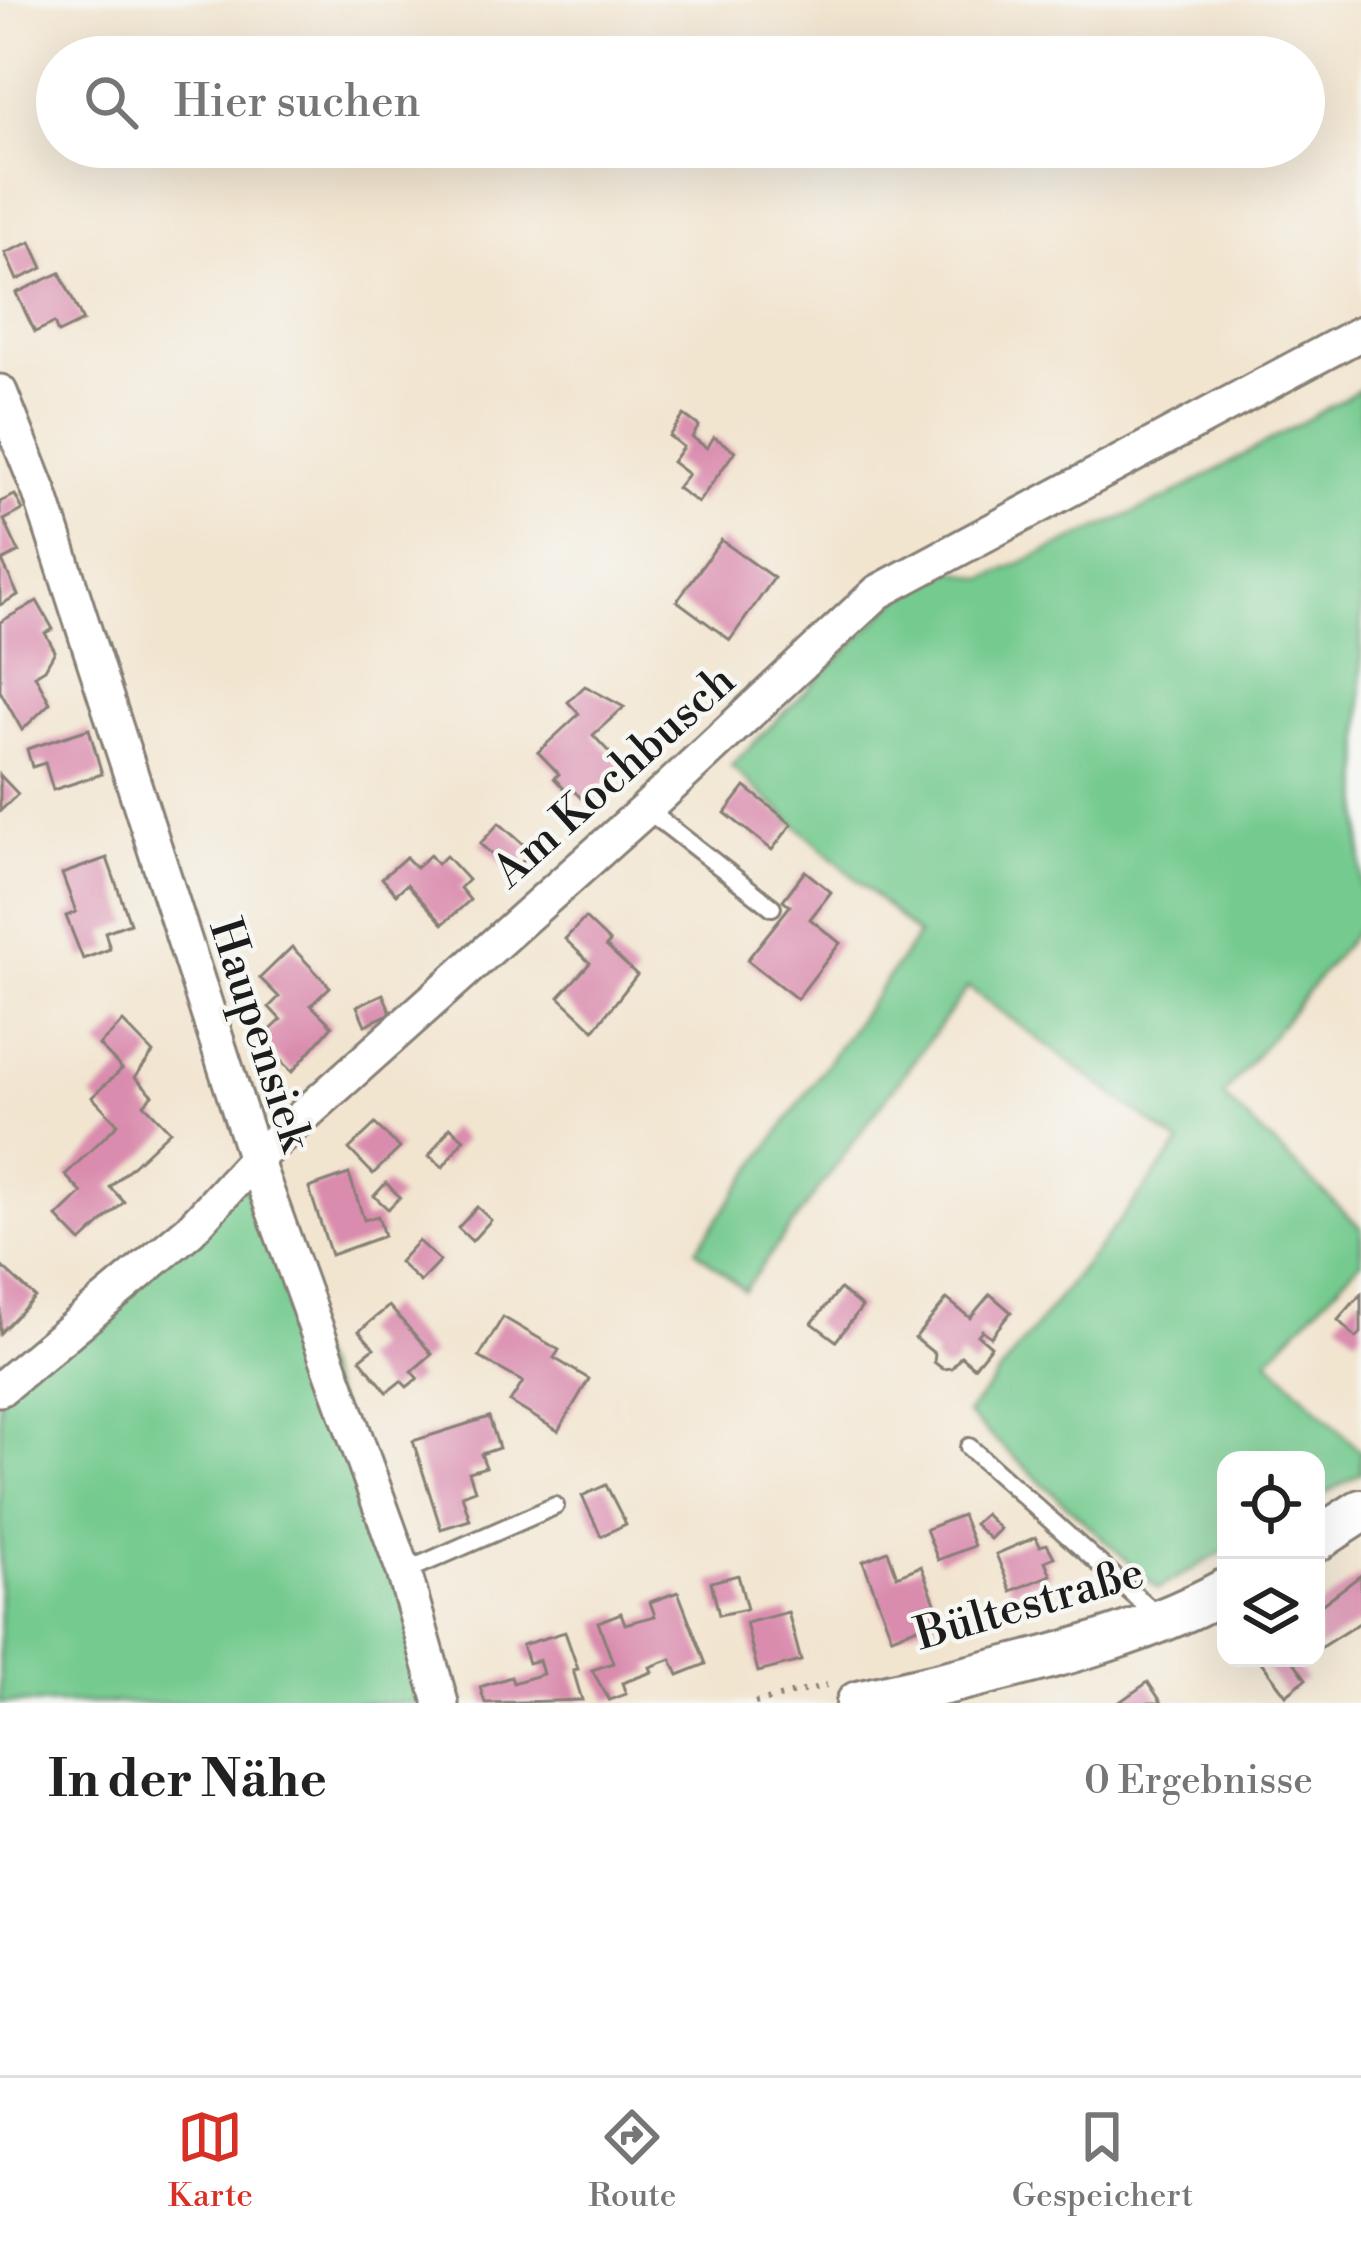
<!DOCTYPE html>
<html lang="de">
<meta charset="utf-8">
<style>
body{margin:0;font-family:"Libre Bodoni",serif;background:#f2f2f2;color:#222}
.controls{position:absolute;right:36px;bottom:36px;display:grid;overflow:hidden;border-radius:24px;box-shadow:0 12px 48px #0002}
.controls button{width:108px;height:108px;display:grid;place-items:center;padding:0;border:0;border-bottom:3px solid #e0e0e0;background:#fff;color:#222;font:60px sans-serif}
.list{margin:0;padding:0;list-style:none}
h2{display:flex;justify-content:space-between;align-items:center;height:156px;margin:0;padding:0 48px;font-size:51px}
h2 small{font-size:39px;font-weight:400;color:#767676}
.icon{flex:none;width:66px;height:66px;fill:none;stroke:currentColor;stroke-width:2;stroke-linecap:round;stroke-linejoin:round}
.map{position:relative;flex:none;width:1361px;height:1703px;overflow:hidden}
.search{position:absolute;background:#fff;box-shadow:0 12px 48px #0002;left:36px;right:36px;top:36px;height:132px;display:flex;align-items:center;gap:30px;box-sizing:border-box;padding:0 42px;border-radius:66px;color:#767676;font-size:45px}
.sheet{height:372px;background:#fff}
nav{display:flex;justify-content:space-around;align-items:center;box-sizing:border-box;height:168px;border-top:3px solid #e0e0e0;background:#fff;font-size:33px;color:#767676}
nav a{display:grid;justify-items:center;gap:6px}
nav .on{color:#d93025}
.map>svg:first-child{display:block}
.green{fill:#74ca8f;stroke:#487356;stroke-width:3}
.building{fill:#da8cae}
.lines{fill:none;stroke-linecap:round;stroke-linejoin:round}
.service-casing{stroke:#878076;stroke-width:22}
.minor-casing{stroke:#878076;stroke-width:39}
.tertiary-casing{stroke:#878076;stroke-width:48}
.path{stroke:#878076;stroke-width:6;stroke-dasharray:3 9;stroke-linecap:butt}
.service{stroke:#fff;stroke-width:16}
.minor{stroke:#fff;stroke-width:33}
.tertiary{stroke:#fff;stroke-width:42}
.labels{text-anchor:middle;stroke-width:9;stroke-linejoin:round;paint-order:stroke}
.street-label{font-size:45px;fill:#1c1c1c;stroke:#f6f6f2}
</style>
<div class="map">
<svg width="1361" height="1703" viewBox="0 0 1361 1703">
<rect width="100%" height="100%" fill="#f6f6f2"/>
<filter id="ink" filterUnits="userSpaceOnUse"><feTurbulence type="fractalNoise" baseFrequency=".00833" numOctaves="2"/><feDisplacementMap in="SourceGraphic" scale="24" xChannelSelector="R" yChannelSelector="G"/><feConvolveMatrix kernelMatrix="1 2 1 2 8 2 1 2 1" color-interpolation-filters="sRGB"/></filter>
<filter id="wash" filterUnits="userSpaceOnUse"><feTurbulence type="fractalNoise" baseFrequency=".004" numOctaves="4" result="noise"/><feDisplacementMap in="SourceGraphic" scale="48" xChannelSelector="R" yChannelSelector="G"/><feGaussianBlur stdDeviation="2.7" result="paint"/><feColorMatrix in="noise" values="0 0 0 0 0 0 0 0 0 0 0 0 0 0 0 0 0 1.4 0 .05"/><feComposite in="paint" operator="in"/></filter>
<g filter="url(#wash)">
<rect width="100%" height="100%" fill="#f2e5d0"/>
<g class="green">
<polygon points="1361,389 1361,925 1223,1096 1361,1228 1361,1261 1268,1359 1361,1452 1361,1473 1316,1499 1316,1460 1226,1460 1226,1550 1158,1589 967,1414 1180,1144 968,987 744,1290 696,1250 918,935 731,766 933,565 984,579 1169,497"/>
<polygon points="242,1175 463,1703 0,1703 0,1393"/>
</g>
<g id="blocks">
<g class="building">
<polygon points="31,242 43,268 17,280 5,253"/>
<polygon points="60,273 83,321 58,333 54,323 35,332 16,293"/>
<polygon points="684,415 699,426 692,437 707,448 714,437 735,451 698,503 677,488 688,474 672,462 683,447 669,436"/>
<polygon points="15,495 23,510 4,520 19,552 2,561 18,595 0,605 0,502"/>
<polygon points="721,540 774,578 730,640 677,601"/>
<polygon points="37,601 53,629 45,633 55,651 45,669 35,675 50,703 22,730 0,691 0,622"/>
<polygon points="585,686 624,707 593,735 623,767 585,802 573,790 569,794 554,778 559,774 538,752 579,714 568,702"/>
<polygon points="89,729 102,774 53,790 45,763 32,767 27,749"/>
<polygon points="0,775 18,794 0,811"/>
<polygon points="745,787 792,824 772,850 725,813"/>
<polygon points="499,823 531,851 513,873 480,844"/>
<polygon points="430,855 437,864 446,856 468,880 460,888 470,900 443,924 407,884 396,894 382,878 406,857 416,868"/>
<polygon points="107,858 130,923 105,932 110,949 83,959 66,916 76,912 62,874"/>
<polygon points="805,871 831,892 810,919 840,943 797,999 747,960 790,906 783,900"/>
<polygon points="585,918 610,942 606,946 637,975 594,1030 559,997 590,963 565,939"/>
<polygon points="292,947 330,987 311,1005 332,1026 292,1072 260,1040 281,1020 269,1007 279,997 260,978"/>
<polygon points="383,994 391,1013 365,1025 357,1006"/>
<polygon points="123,1022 153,1053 135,1077 153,1095 144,1104 170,1131 110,1187 124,1202 81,1242 57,1217 82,1193 65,1175 118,1124 92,1097 122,1069 99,1045"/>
<polygon points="375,1124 400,1148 373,1174 349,1149"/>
<polygon points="450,1127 464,1139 443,1167 429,1156"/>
<polygon points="349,1174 364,1220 378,1216 384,1236 331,1255 309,1188"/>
<polygon points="386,1183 400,1197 388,1209 374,1196"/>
<polygon points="477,1207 491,1220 472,1241 458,1228"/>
<polygon points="418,1241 440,1261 420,1282 399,1262"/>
<polygon points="0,1265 35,1297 0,1333"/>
<polygon points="840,1289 862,1307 836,1341 812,1323"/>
<polygon points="990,1294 1011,1312 991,1337 982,1330 978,1335 991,1346 974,1367 961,1356 952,1368 943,1369 934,1362 935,1354 915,1338 947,1299 970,1318"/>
<polygon points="1361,1294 1361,1333 1356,1338 1338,1320"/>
<polygon points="389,1306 432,1354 412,1371 418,1378 407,1387 401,1381 387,1392 360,1359 374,1348 359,1331"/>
<polygon points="503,1317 559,1350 554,1358 589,1379 558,1431 510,1402 523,1382 479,1357"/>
<polygon points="489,1417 499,1448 481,1454 486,1467 469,1472 475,1490 462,1495 470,1520 441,1529 413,1441"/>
<polygon points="606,1485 626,1524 601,1536 582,1496"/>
<polygon points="985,1514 1000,1529 990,1539 974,1524"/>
<polygon points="962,1515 974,1546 938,1560 926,1529"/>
<polygon points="1036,1537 1040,1546 1047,1544 1054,1557 1045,1561 1051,1575 1011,1591 996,1554"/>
<polygon points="888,1551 897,1576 921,1566 941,1618 892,1637 863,1561"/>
<polygon points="738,1575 747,1609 719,1615 711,1582"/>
<polygon points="1361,1575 1361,1622 1318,1649 1316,1609"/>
<polygon points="678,1592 706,1664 678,1675 671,1659 650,1667 652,1672 622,1683 626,1694 609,1700 592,1670 613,1663 598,1622 621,1613 625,1624 655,1616 650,1602"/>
<polygon points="788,1612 801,1661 758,1672 746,1623"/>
<polygon points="565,1632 578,1669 573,1670 582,1700 485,1703 480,1687 511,1677 513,1683 543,1674 539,1660 528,1663 522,1645"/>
<polygon points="1258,1658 1300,1658 1294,1662 1306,1679 1286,1695"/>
<polygon points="1148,1682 1162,1703 1118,1703"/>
</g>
</g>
</g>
<g filter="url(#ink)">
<use href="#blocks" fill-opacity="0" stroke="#878076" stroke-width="3"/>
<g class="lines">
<defs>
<g id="service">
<polyline points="646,809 772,907"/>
<polyline points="969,1447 1160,1618"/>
<polyline points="404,1572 555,1506"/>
</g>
<g id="minor">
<polyline points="0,392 40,493 255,1159 404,1572 441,1703"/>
<polyline points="0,1389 190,1230 255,1159 646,809 878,592 1361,333"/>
</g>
<g id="tertiary">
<polyline points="1316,1540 1361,1511"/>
<path d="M858,1703C975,1675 1120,1649 1226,1590"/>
</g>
</defs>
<use href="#service" class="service-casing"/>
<use href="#minor" class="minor-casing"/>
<use href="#tertiary" class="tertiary-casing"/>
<polyline class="path" points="755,1703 827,1685"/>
<use href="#service" class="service"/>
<use href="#minor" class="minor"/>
<use href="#tertiary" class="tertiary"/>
</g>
</g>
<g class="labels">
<g class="street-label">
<text transform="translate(613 775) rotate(-42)" y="16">Am Kochbusch</text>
<text transform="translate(262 1034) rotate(72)" y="16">Haupensiek</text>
<text transform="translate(1029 1602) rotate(-16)" y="16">Bültestraße</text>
</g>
</g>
</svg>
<div class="controls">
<button><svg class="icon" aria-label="locate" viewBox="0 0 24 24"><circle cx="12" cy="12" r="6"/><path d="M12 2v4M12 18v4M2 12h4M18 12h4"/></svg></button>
<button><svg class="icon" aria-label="layers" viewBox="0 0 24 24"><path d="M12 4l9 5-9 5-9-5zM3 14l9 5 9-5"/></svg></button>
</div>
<div class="search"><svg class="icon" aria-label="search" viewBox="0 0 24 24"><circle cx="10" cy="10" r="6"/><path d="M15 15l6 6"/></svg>Hier suchen</div>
</div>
<section class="sheet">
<h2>In der Nähe<small>0 Ergebnisse</small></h2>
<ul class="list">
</ul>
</section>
<nav>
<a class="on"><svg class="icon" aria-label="map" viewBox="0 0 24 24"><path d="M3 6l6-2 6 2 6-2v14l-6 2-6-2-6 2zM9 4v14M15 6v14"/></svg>Karte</a>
<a><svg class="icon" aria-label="directions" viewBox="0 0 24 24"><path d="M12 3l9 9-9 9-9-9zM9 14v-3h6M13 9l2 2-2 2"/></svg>Route</a>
<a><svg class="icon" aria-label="saved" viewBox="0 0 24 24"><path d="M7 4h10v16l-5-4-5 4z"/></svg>Gespeichert</a>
</nav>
